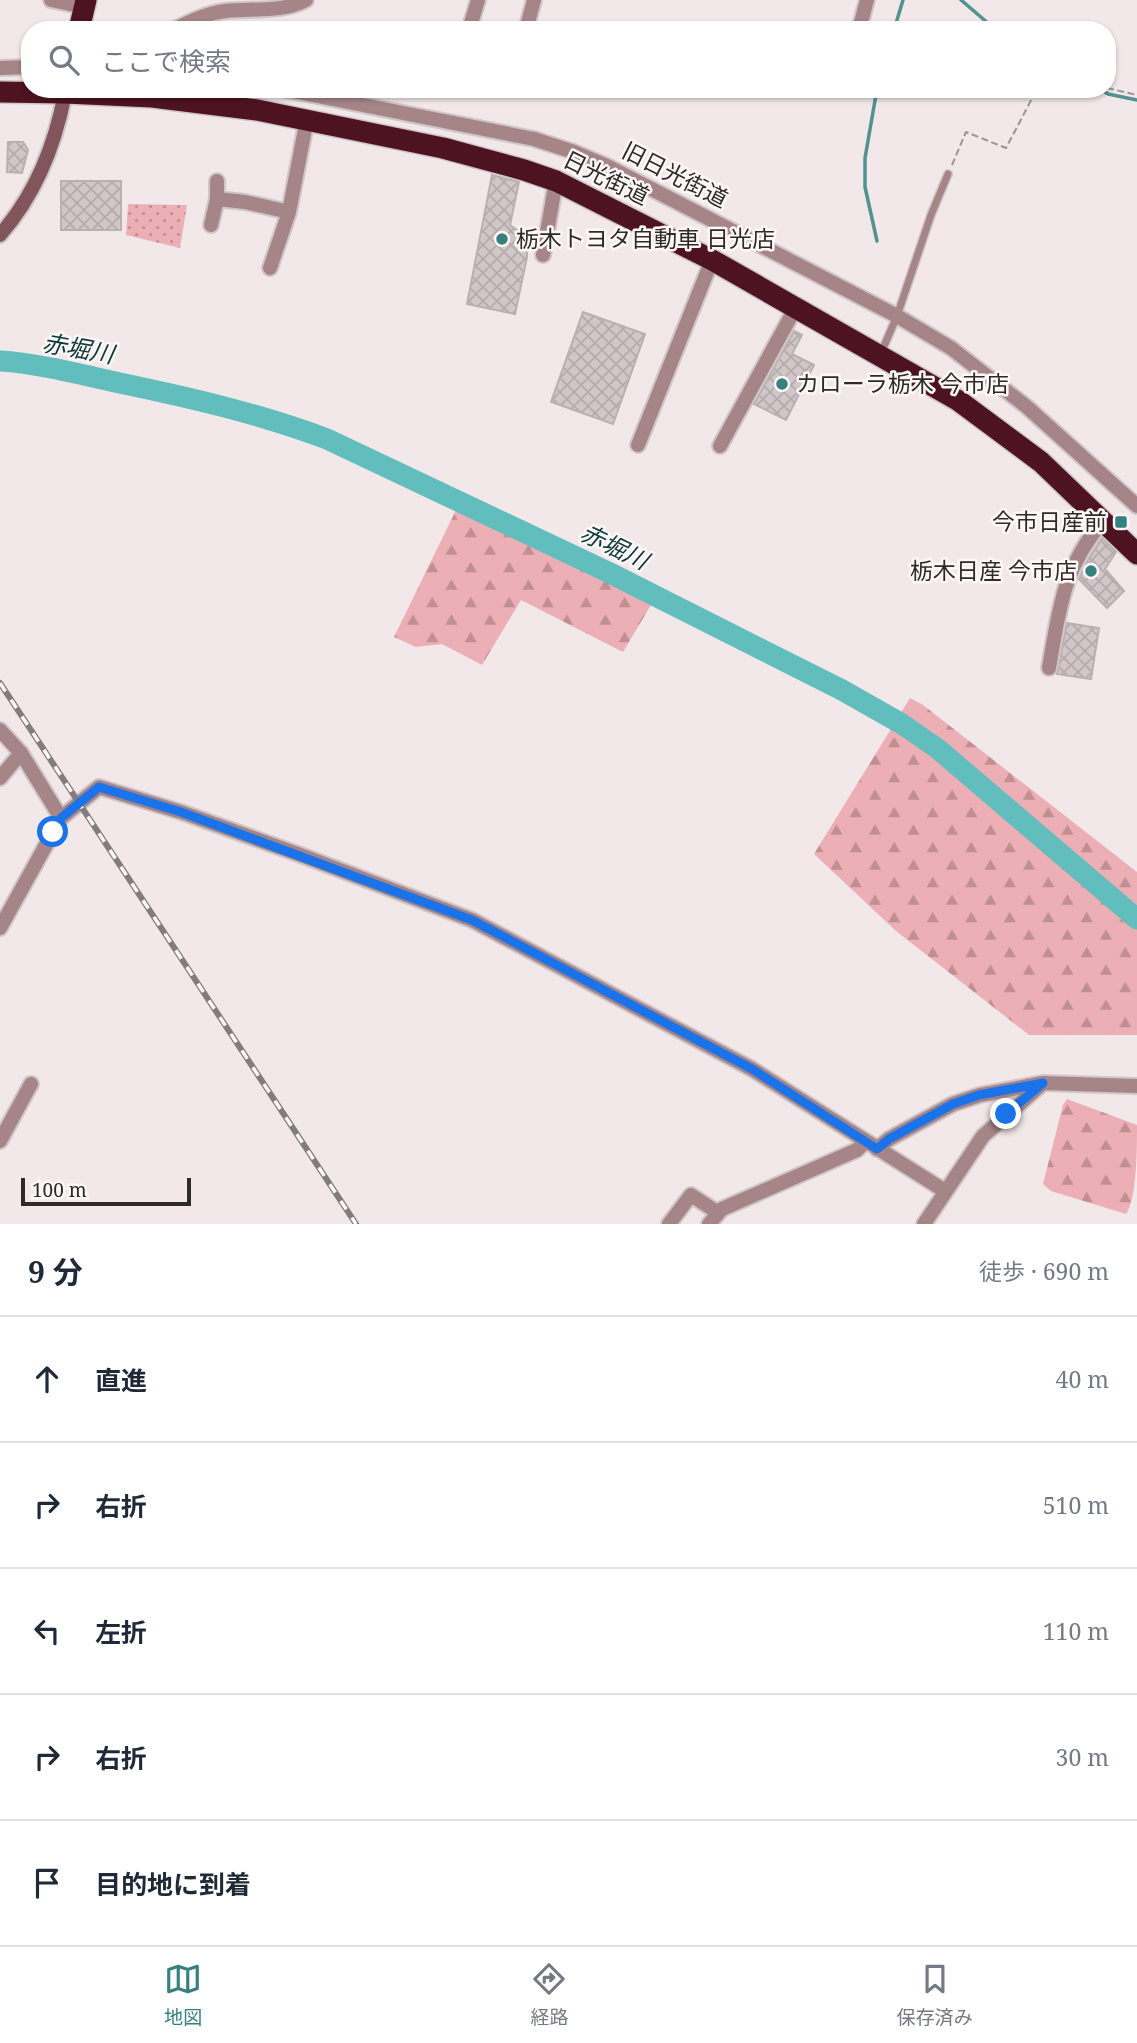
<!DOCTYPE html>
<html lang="ja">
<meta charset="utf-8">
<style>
body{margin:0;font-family:"Noto Serif","Noto Sans JP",serif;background:#f2f2f3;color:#1f2937}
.scale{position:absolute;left:21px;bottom:18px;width:170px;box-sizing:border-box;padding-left:7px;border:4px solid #2e2a2a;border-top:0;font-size:19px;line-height:24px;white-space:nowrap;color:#2e2a2a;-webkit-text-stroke:5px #fef7f7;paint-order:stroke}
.stop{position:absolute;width:21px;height:21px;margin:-16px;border:5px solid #1a73e8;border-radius:50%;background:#fff}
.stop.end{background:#1a73e8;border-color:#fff;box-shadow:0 2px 7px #0008}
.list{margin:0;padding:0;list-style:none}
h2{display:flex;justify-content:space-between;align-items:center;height:91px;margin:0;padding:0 28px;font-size:30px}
h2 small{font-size:23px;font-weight:400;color:#747a83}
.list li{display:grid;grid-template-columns:46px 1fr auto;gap:21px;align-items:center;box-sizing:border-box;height:126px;padding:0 28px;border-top:2px solid #e0e1e3}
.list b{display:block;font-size:26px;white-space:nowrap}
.list em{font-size:23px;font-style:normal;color:#747a83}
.icon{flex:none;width:38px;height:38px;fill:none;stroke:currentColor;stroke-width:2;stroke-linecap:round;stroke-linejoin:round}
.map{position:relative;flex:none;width:1137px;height:1224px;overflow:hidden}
.search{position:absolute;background:#fff;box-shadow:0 2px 5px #0004;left:21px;right:21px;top:21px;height:77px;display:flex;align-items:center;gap:18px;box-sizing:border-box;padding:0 24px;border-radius:28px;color:#747a83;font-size:26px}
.sheet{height:721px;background:#fff}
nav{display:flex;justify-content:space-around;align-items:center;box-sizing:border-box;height:98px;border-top:2px solid #e0e1e3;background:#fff;font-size:19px;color:#747a83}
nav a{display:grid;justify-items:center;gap:4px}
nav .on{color:#378080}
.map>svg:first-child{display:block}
.grass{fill:url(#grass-dots)}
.forest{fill:url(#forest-firs)}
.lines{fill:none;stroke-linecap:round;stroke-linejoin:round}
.stream{stroke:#529291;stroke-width:3.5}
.river{stroke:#61bebd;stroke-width:21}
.building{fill:url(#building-cross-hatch);stroke:#bab0b1;stroke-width:2}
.lane-casing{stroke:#d0c6c7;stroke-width:10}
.street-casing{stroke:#d0c6c7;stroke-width:18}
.secondary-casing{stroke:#d0c6c7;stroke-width:18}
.highway-casing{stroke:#d0c6c7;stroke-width:24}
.path{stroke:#9b9394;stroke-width:2;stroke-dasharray:7 3.5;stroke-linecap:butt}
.lane{stroke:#a68588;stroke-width:7}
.street{stroke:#a68588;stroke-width:14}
.secondary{stroke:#82555a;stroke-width:14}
.highway{stroke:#4e1320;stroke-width:21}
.rail-casing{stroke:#837c7c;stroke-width:6}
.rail{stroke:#fef7f7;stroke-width:3.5;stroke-dasharray:10;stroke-linecap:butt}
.route{stroke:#1a73e8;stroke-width:9}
.poi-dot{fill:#378080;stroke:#fef7f7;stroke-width:2.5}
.labels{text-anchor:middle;stroke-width:5;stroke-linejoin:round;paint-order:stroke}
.street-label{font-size:23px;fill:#2e2a2a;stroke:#fef7f7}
.poi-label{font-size:23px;fill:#2e2a2a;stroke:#fef7f7;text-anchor:start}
.water-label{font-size:24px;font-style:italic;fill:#0c3a3a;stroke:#fef7f7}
</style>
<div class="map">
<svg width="1137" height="1224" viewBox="0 0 1137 1224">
<defs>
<pattern id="grass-dots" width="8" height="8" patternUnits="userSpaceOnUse" patternTransform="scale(1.75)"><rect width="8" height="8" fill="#edafb6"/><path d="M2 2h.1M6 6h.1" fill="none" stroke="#c08f94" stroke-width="1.8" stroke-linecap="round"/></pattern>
<pattern id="forest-firs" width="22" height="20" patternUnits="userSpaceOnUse" patternTransform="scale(1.75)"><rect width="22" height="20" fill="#edafb6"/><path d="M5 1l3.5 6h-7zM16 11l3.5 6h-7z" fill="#c08f94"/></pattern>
<pattern id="building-cross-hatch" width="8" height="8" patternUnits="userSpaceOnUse" patternTransform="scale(1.75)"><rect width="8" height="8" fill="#d2c7c8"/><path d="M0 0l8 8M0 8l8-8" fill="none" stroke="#b5abac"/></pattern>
</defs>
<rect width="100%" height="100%" fill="#f3e8e9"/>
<polygon class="grass" points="128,204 187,205 180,248 126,235"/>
<g class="forest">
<polygon points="456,510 524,540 651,605 623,652 521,600 482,665 442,644 416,647 394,637"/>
<polygon points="910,698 923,705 1137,872 1137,1035 1029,1035 896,931 814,854"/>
<path d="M1067,1099L1137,1125C1137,1148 1137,1198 1126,1214L1051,1191L1043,1184L1063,1105Z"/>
</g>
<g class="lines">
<g class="stream">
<polyline points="961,0 996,30"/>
<polyline points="894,30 903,0"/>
<polyline points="1100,89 1108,94 1137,100"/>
<polyline points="877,241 865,187 865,158 877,89"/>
</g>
<path class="river" d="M0,361C36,363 79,374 115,382C187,397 258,413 327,439L610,573L842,690L902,724L938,749L1137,919"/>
</g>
<g class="building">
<polygon points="8,142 23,142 28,150 22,173 7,172"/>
<polygon points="492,175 519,182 510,225 522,234 527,244 527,257 515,314 467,304"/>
<rect x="61" y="181" width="60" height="49"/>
<polygon points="583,312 645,334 613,424 551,402"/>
<polygon points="794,331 802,335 792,354 814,365 786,420 754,404"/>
<polygon points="1102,538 1116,552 1105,569 1124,591 1107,608 1079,579 1088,560"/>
<polygon points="1067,623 1099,628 1091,679 1057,674"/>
</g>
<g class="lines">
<defs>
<polyline id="lane" points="881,353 897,316 931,215 948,174"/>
<g id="street">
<polyline points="51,0 84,7"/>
<path d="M173,30C189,22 207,13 225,11C252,8 281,13 306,0"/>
<polyline points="469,30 478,0"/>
<polyline points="526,30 534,0"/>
<polyline points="859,30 867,0"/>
<polyline points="0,68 30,67"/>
<polyline points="282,89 534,139 574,152 607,166 897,316 951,348 1027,407 1137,506"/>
<polyline points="217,199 245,202 289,212"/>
<polyline points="211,225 217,199 217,181"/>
<polyline points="543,255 556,181"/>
<polyline points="270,268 289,212 307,119"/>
<polyline points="638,445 712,260"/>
<polyline points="720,446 796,307"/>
<path d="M1049,668C1059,610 1063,567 1103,521"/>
<polyline points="0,730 21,753 61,818"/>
<polyline points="0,778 21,753"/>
<polyline points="0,928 61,818 99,787 181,812 298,854 472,920 752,1069 945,1191"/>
<polyline points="0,1141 31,1084"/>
<polyline points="877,1149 889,1139 953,1104 980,1095 1043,1083 1137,1086"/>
<polyline points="669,1224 691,1195 717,1212"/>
<polyline points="709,1224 722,1209 857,1150 865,1142"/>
<polyline points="924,1224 983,1136 1042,1084"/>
</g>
<path id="secondary" d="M0,235C36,194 55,146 65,93"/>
<g id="highway">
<polyline points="79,30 86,0"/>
<polyline points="0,92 65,93 152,97 257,110 443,148 524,170 556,181 712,260 959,401 1041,462 1137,554"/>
</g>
</defs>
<use href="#lane" class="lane-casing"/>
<use href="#street" class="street-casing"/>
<use href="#secondary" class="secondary-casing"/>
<use href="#highway" class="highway-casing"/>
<g class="path">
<polyline points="1107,88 1137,95"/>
<polyline points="952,165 966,132 1006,148 1037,89"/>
</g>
<use href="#lane" class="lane"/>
<use href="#street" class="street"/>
<use href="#secondary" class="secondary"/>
<use href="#highway" class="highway"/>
<defs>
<polyline id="rail" points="0,683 356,1224"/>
</defs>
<use href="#rail" class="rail-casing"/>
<use href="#rail" class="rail"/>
</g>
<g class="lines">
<polyline class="route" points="53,832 61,818 99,787 181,812 472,920 752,1069 877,1149 889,1139 953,1104 979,1095 1043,1083 1006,1114"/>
</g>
<g class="poi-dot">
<circle cx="502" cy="239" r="7"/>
<circle cx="782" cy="384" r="7"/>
<rect x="1114" y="515" width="14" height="14" rx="3.5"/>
<circle cx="1091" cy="571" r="7"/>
</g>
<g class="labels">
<g class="street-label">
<text transform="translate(675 175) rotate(27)" y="8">旧日光街道</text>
<text transform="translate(606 178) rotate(26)" y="8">日光街道</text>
</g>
<g class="poi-label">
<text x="516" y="247">栃木トヨタ自動車 日光店</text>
<text x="796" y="392">カローラ栃木 今市店</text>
<text x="1107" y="530" text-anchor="end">今市日産前</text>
<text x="1077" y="579" text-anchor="end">栃木日産 今市店</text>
</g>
<g class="water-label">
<text transform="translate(78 349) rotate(10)" y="8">赤堀川</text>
<text transform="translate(614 547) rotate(26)" y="8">赤堀川</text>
</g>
</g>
</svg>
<div class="scale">100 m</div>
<div class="stop" style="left:53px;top:832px"></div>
<div class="stop end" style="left:1006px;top:1114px"></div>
<div class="search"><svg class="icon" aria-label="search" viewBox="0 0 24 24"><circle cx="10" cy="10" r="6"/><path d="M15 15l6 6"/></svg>ここで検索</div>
</div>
<section class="sheet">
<h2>9 分<small>徒歩 · 690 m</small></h2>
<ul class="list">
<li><svg class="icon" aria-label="ahead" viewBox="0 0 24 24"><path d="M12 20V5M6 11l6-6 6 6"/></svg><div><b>直進</b></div><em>40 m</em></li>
<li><svg class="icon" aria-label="right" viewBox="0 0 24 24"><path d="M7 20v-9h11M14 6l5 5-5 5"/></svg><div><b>右折</b></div><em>510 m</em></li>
<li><svg class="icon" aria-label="left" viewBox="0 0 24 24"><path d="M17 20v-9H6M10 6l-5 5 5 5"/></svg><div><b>左折</b></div><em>110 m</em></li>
<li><svg class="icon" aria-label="right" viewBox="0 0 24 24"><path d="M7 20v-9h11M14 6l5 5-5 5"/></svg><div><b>右折</b></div><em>30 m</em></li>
<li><svg class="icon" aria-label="arrive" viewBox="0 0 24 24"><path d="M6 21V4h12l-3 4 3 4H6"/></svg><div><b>目的地に到着</b></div></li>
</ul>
</section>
<nav>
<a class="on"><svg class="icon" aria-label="map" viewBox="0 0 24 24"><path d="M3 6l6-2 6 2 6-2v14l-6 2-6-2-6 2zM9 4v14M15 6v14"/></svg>地図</a>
<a><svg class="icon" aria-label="directions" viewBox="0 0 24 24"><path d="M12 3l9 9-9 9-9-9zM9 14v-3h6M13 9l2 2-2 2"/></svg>経路</a>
<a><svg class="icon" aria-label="saved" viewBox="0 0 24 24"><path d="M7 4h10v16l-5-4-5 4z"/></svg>保存済み</a>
</nav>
